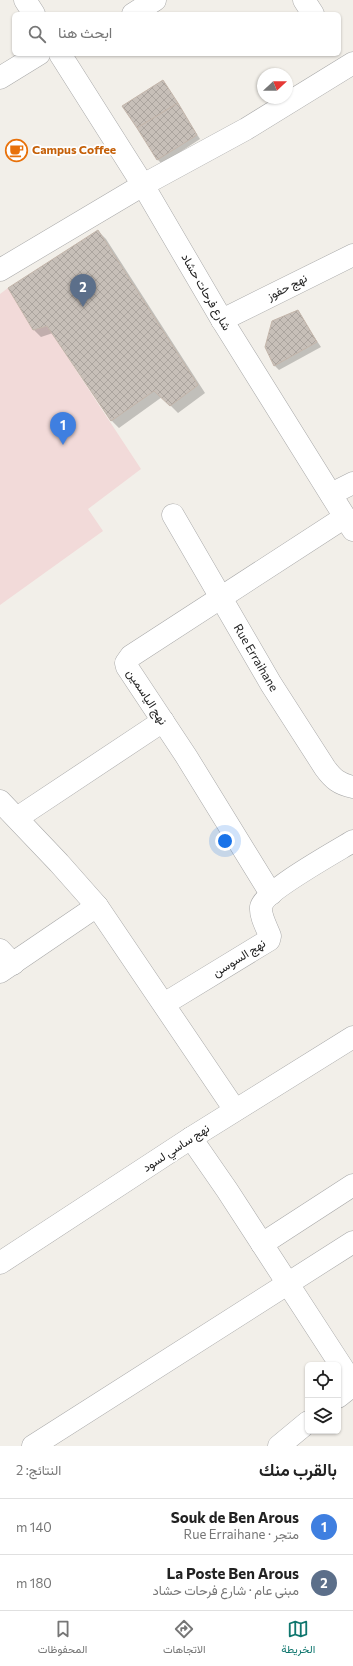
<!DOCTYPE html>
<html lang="ar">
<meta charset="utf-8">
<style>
body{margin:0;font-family:Commissioner,Vazirmatn,sans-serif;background:#f2f2f2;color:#222;direction:rtl}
.controls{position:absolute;right:12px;bottom:12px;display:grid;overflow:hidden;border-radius:6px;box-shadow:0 1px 3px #0004}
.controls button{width:36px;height:36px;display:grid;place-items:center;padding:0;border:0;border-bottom:1px solid #e0e0e0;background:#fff;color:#222;font:20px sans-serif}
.compass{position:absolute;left:257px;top:68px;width:36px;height:36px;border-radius:50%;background:#fff;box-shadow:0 1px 3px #0004;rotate:68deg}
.you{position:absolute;left:225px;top:841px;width:14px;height:14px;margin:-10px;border:3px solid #fff;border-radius:50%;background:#1a73e8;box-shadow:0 0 0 6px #1a73e833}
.badge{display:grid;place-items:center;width:26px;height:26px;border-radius:50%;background:#0f766e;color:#fff;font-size:13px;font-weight:700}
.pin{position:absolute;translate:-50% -33px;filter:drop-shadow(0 1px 2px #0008)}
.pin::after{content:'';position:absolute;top:21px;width:14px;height:12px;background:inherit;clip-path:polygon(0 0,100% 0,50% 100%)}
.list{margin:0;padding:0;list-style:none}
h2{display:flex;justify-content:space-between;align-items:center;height:52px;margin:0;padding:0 16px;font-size:17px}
h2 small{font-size:13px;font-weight:400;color:#767676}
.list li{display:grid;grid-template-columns:26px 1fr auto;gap:12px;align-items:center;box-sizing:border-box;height:56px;padding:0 16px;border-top:1px solid #e0e0e0}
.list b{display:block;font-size:15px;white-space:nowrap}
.list p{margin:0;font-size:13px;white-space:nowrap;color:#767676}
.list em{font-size:13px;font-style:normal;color:#767676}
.icon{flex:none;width:22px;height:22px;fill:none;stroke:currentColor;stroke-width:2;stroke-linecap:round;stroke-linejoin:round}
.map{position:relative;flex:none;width:353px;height:1446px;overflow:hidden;direction:ltr}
.search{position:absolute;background:#fff;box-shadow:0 1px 3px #0004;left:12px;right:12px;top:12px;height:44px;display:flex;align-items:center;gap:10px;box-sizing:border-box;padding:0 14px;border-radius:6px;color:#767676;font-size:15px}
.sheet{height:164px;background:#fff}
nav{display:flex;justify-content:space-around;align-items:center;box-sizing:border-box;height:56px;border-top:1px solid #e0e0e0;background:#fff;font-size:11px;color:#767676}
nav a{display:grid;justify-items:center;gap:2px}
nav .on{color:#0f766e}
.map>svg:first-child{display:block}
.commercial{fill:#f2dad9}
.shadow{fill:#0003}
.building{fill:url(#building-cross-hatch);stroke:#c4b6ab}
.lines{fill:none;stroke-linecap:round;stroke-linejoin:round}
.street-casing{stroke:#a9a9a9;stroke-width:23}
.street{stroke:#fff;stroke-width:22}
.labels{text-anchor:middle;stroke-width:3.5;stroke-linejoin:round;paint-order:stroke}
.food-label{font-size:12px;font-weight:bold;fill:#c56008;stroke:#fff;text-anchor:start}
.street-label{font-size:12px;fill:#222;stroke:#fff}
</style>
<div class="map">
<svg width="353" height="1446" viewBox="0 0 353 1446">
<defs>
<pattern id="building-cross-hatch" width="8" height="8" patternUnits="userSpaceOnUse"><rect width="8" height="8" fill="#c7bfb8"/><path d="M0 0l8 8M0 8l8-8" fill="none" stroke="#aba49e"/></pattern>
</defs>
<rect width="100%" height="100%" fill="#f2efe9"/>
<polygon class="commercial" points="8,288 33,330 47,326 141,469 88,509 103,531 0,605 0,294"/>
<g class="shadow">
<polygon points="162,81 200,139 162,164 158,160"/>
<polygon points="98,231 106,239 205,393 178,413 162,397 119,428 112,421 53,333 41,337 34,330"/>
<polygon points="297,311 321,347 279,370 275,366 266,347"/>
</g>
<g class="building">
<polygon points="163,80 178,103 137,128 122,106"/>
<polygon points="178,103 197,135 157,160 137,128"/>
<polygon points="98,230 198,385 170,406 154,391 111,421 47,326 33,330 8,288"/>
<polygon points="298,310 317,342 274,366 265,347 272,321"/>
</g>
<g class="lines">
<defs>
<g id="street">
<polyline points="25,0 34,14"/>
<polyline points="304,0 313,14"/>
<polyline points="133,14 155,0"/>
<polyline points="60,54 143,185 222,320 353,530"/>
<polyline points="0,78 39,54"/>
<polyline points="0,270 143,185 246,129 353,63"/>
<polyline points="222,320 353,255"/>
<polyline points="331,494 353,483"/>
<path id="s1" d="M173,515L271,684L325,768C333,779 339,784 353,787"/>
<polyline points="0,801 59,863 97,906 235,1110"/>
<polyline points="17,818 163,721"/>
<polyline points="271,894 186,756 127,667 126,663 131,656 345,517"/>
<polyline points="0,950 13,964"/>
<polyline points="0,972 97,906"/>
<path d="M164,1004L269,940L270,936C267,928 260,916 261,907C264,891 337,851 353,841"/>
<polyline points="191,1138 227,1190 353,1384"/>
<polyline points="262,1244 353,1185"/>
<polyline points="0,1263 191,1138 353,1037"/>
<polyline points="338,1397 353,1385"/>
<polyline points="33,1446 353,1242"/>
<polyline points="279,1446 308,1422"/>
</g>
</defs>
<use href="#street" class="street-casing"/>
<use href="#street" class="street"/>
</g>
<defs>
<symbol id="cafe-ring" viewBox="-11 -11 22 22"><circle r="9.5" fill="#fff" stroke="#e8710a" stroke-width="1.5"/><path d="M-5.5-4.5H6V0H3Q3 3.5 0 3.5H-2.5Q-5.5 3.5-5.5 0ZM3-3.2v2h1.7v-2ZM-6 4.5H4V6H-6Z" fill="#e8710a"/></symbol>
</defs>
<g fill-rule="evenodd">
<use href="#cafe-ring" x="4" y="138" width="25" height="25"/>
</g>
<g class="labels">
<g class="food-label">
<text x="32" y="154">Campus Coffee</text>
</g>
<g class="street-label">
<text transform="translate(287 287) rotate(-27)" y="4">نهج حفوز</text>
<text transform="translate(206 292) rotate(60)" y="4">شارع فرحات حشاد</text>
<text dy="4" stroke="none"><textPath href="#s1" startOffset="165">Rue Erraihane</textPath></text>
<text transform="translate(147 697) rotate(57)" y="4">نهج الياسمين</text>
<text transform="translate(239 958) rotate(-32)" y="4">نهج السوسن</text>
<text transform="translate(176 1148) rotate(-33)" y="4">نهج ساسي لسود</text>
</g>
</g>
</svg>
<div class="controls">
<button><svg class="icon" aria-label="locate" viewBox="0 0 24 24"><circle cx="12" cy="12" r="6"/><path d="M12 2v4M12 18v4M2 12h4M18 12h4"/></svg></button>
<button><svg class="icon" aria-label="layers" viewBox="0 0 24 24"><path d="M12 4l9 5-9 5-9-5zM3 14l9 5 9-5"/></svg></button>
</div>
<svg class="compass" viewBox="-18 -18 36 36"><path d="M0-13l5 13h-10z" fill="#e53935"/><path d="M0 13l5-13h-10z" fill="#767676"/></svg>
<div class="you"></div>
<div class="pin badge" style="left:63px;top:445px;background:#3f7fe0">1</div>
<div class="pin badge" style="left:83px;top:307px;background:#5c6f8a">2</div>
<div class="search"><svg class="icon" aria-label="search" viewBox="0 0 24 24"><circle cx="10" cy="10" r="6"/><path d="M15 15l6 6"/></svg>ابحث هنا</div>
</div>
<section class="sheet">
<h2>بالقرب منك<small>النتائج: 2</small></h2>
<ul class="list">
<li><span class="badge" style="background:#3f7fe0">1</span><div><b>Souk de Ben Arous</b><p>متجر · Rue Erraihane</p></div><em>140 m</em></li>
<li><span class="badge" style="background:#5c6f8a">2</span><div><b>La Poste Ben Arous</b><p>مبنى عام · شارع فرحات حشاد</p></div><em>180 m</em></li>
</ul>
</section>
<nav>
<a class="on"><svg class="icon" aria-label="map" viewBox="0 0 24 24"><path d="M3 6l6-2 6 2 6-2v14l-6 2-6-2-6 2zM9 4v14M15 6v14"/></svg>الخريطة</a>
<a><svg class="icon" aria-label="directions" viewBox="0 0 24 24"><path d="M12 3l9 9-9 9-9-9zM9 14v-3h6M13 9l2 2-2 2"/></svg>الاتجاهات</a>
<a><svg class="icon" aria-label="saved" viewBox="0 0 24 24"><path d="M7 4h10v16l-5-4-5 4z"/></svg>المحفوظات</a>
</nav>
